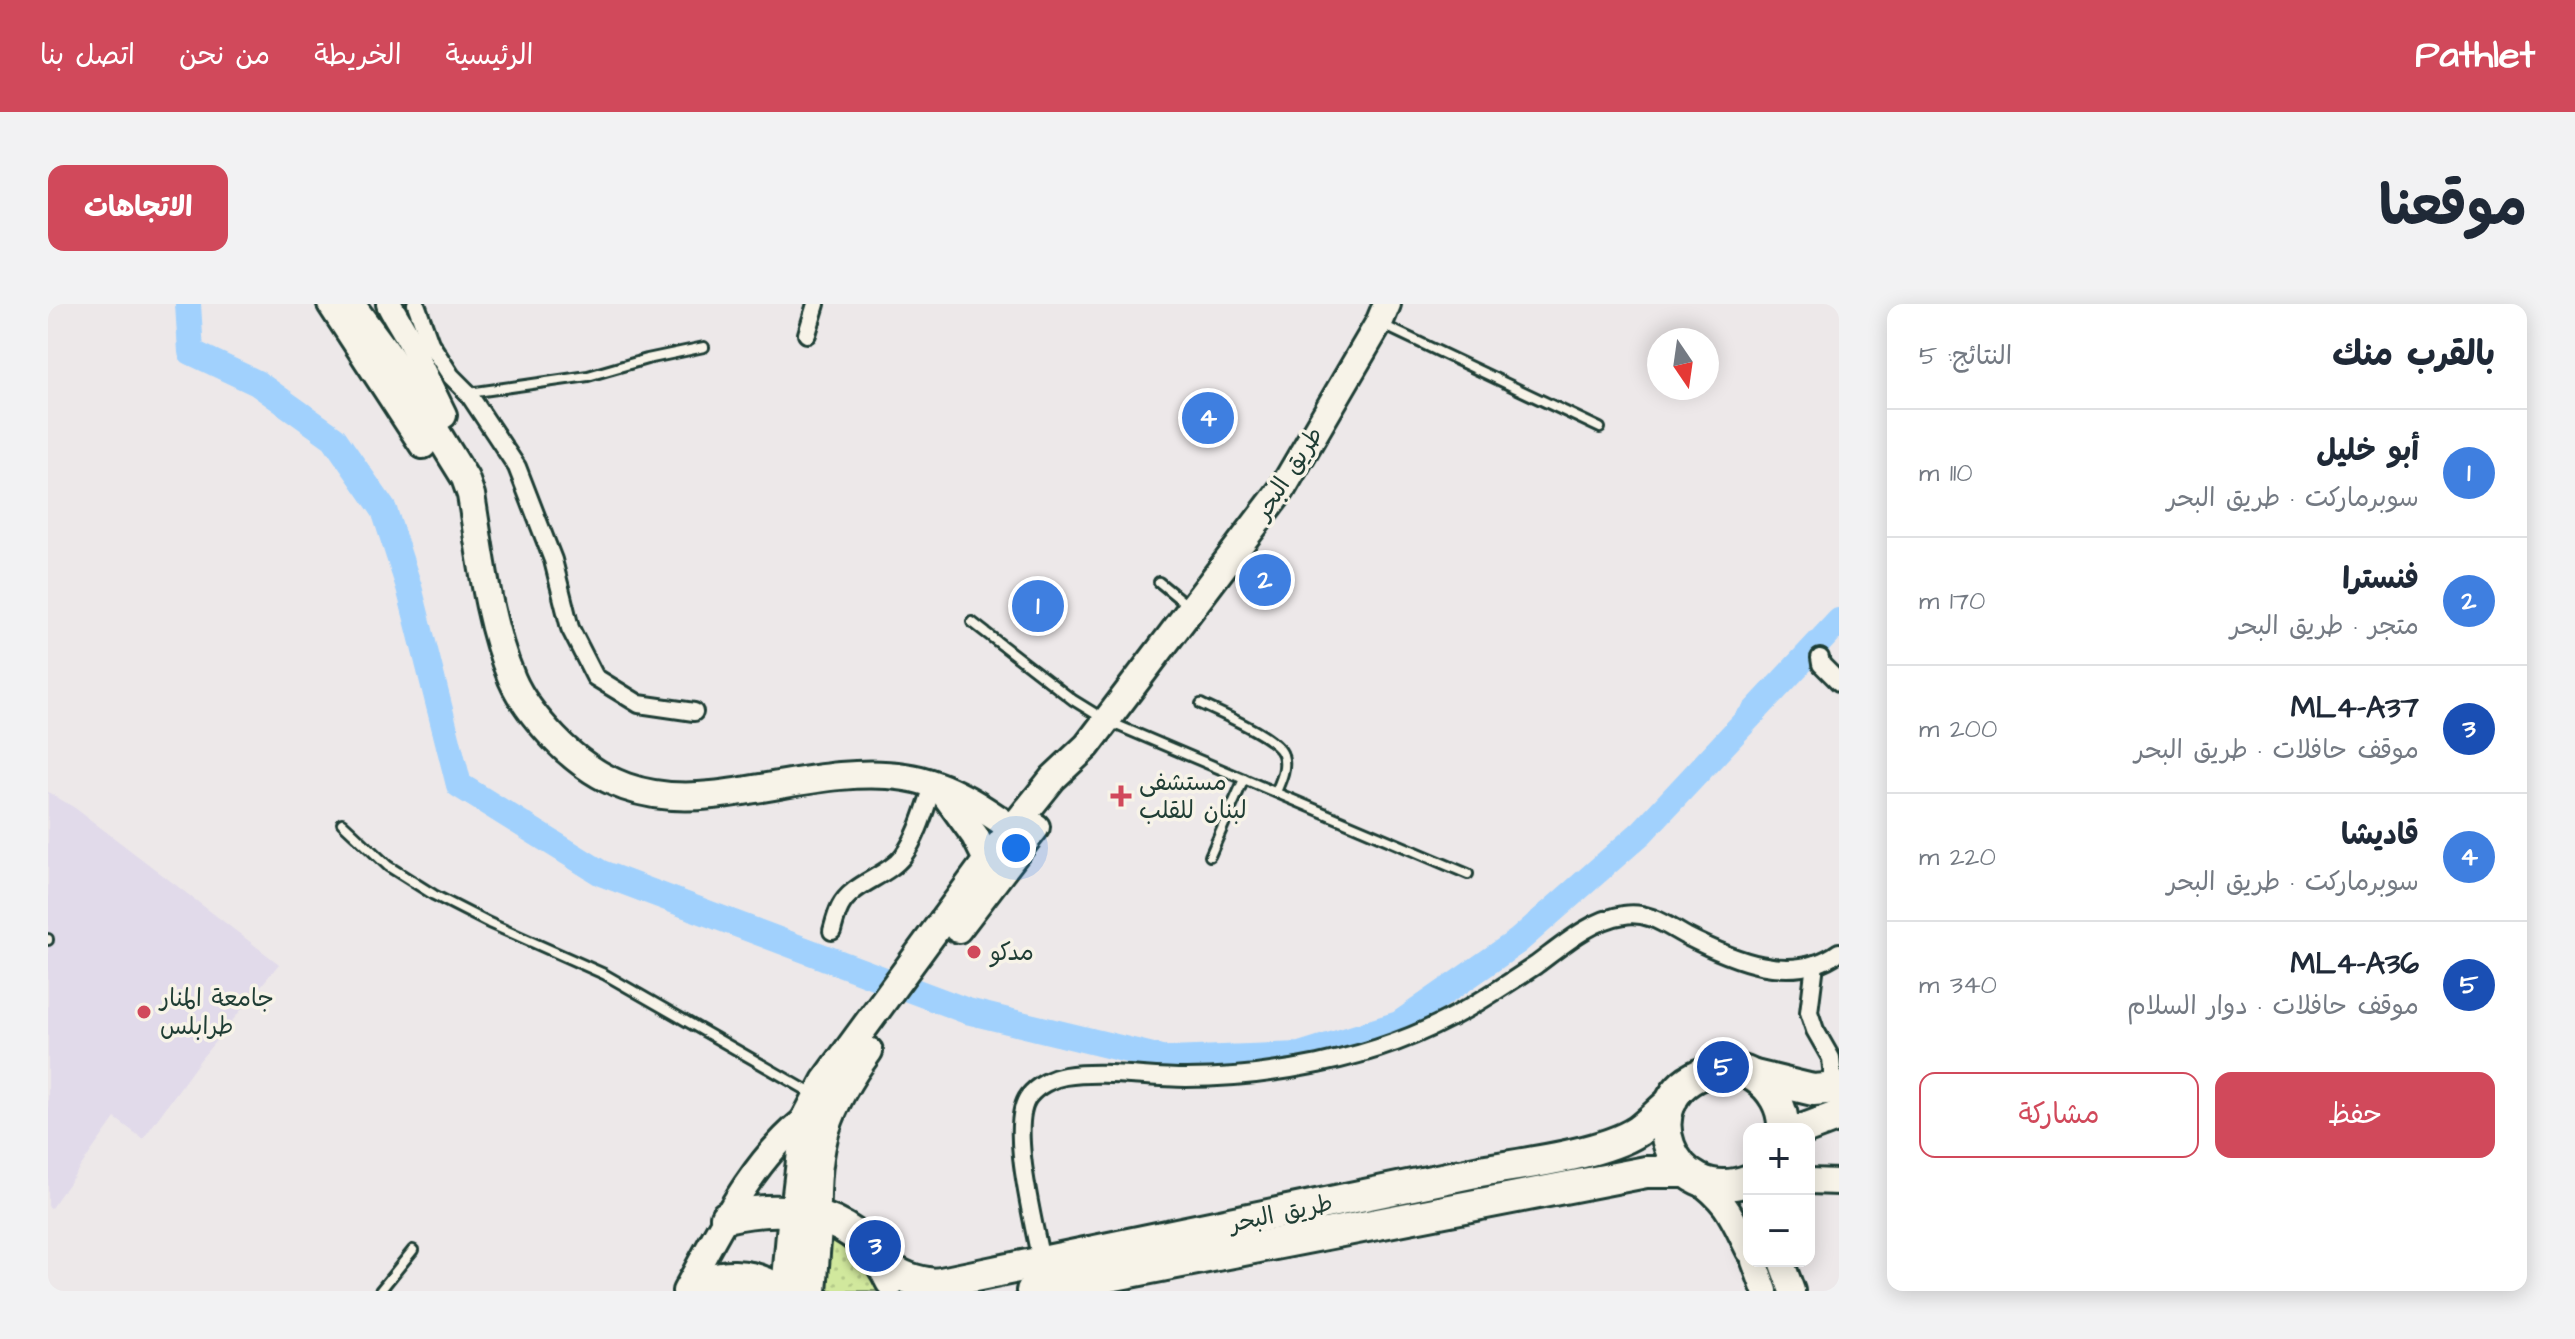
<!DOCTYPE html>
<html lang="ar">
<meta charset="utf-8">
<style>
body{margin:0;font-family:"Architects Daughter","Playpen Sans Arabic",sans-serif;background:#f2f2f3;color:#1f2937;direction:rtl}
.controls{position:absolute;right:24px;bottom:24px;display:grid;overflow:hidden;border-radius:16px;box-shadow:0 4px 20px #0003}
.controls button{width:72px;height:72px;display:grid;place-items:center;padding:0;border:0;border-bottom:2px solid #e0e1e3;background:#fff;color:#1f2937;font:40px sans-serif}
.compass{position:absolute;left:1599px;top:24px;width:72px;height:72px;border-radius:50%;background:#fff;box-shadow:0 4px 20px #0003;rotate:167deg}
.you{position:absolute;left:968px;top:544px;width:28px;height:28px;margin:-20px;border:6px solid #fff;border-radius:50%;background:#1a73e8;box-shadow:0 0 0 12px #1a73e833}
.badge{display:grid;place-items:center;width:52px;height:52px;border-radius:50%;background:#d1495b;color:#fff;font-size:26px;font-weight:700}
.pin{position:absolute;translate:-50% -50%;border:4px solid #fff;box-shadow:0 2px 8px #0006}
.list{margin:0;padding:0;list-style:none}
h2{display:flex;justify-content:space-between;align-items:center;height:104px;margin:0;padding:0 32px;font-size:34px}
h2 small{font-size:26px;font-weight:400;color:#747a83}
.list li{display:grid;grid-template-columns:52px 1fr auto;gap:24px;align-items:center;box-sizing:border-box;height:128px;padding:0 32px;border-top:2px solid #e0e1e3}
.list b{display:block;font-size:30px;white-space:nowrap}
.list p{margin:0;font-size:26px;white-space:nowrap;color:#747a83}
.list em{font-size:26px;font-style:normal;color:#747a83}
.actions{display:flex;gap:16px;padding:24px 32px}
.actions a{flex:1;padding:18px 0;border:2px solid #d1495b;border-radius:16px;text-align:center;font-size:28px;color:#d1495b}
.actions .main{background:#d1495b;color:#fff}
.map{position:relative;flex:none;width:1791px;height:987px;overflow:hidden;direction:ltr;border-radius:16px}
header{display:flex;align-items:center;gap:48px;box-sizing:border-box;height:112px;padding:0 40px;background:#d1495b;color:#fff}
header strong{font-size:38px}
nav{display:flex;gap:44px;margin-inline-start:auto;font-size:28px}
.intro{display:flex;align-items:center;justify-content:space-between;box-sizing:border-box;height:192px;padding:0 48px}
h1{margin:0;font-size:56px}
.button{padding:20px 36px;border-radius:16px;background:#d1495b;color:#fff;font-size:28px;font-weight:700}
main{display:flex;gap:48px;padding:0 48px}
aside{flex:1;background:#fff;border-radius:16px;box-shadow:0 4px 20px #0003}
.map>svg:first-child{display:block}
.built{fill:#e1daea}
.grass{fill:url(#grass-dots);stroke:#789268;stroke-width:2}
.lines{fill:none;stroke-linecap:round;stroke-linejoin:round}
.river{stroke:#a1d1fd;stroke-width:26}
.lane-casing{stroke:#1f3d34;stroke-width:14}
.street-casing{stroke:#1f3d34;stroke-width:22}
.secondary-casing{stroke:#1f3d34;stroke-width:30}
.primary-casing{stroke:#1f3d34;stroke-width:32}
.highway-casing{stroke:#1f3d34;stroke-width:36}
.lane{stroke:#f7f3e8;stroke-width:8}
.street{stroke:#f7f3e8;stroke-width:16}
.secondary{stroke:#f7f3e8;stroke-width:24}
.primary{stroke:#f7f3e8;stroke-width:26}
.highway{stroke:#f7f3e8;stroke-width:30}
.poi-dot{fill:#d1495b;stroke:#f7f3e8;stroke-width:3}
.labels{text-anchor:middle;stroke-width:7;stroke-linejoin:round;paint-order:stroke}
.street-label{font-size:24px;fill:#1f3d34;stroke:#f7f3e8}
.poi-label{font-size:24px;fill:#1f3d34;stroke:#f7f3e8;text-anchor:start}
</style>
<header>
<strong>Pathlet</strong>
<nav><a>الرئيسية</a><a>الخريطة</a><a>من نحن</a><a>اتصل بنا</a></nav>
</header>
<div class="intro"><h1>موقعنا</h1><a class="button">الاتجاهات</a></div>
<main>
<aside>
<h2>بالقرب منك<small>النتائج: 5</small></h2>
<ul class="list">
<li><span class="badge" style="background:#3f7fe0">1</span><div><b>أبو خليل</b><p>سوبرماركت · طريق البحر</p></div><em>110 m</em></li>
<li><span class="badge" style="background:#3f7fe0">2</span><div><b>فنسترا</b><p>متجر · طريق البحر</p></div><em>170 m</em></li>
<li><span class="badge" style="background:#1a4fb4">3</span><div><b>ML4-A37</b><p>موقف حافلات · طريق البحر</p></div><em>200 m</em></li>
<li><span class="badge" style="background:#3f7fe0">4</span><div><b>قاديشا</b><p>سوبرماركت · طريق البحر</p></div><em>220 m</em></li>
<li><span class="badge" style="background:#1a4fb4">5</span><div><b>ML4-A36</b><p>موقف حافلات · دوار السلام</p></div><em>340 m</em></li>
</ul>
<div class="actions"><a class="main">حفظ</a><a>مشاركة</a></div>
</aside>
<div class="map">
<svg width="1791" height="987" viewBox="0 0 1791 987">
<defs>
<pattern id="grass-dots" width="8" height="8" patternUnits="userSpaceOnUse" patternTransform="scale(2)"><rect width="8" height="8" fill="#d1e89d"/><path d="M2 2h.1M6 6h.1" fill="none" stroke="#b3c888" stroke-width="1.8" stroke-linecap="round"/></pattern>
</defs>
<rect width="100%" height="100%" fill="#ede8e9"/>
<filter id="ink" filterUnits="userSpaceOnUse"><feTurbulence type="fractalNoise" baseFrequency=".0125" numOctaves="2"/><feDisplacementMap in="SourceGraphic" scale="16" xChannelSelector="R" yChannelSelector="G"/><feConvolveMatrix kernelMatrix="1 2 1 2 8 2 1 2 1" color-interpolation-filters="sRGB"/></filter>
<g filter="url(#ink)">
<polygon class="built" points="0,488 27,504 231,660 152,756 95,835 67,814 3,904 0,902"/>
<polygon class="grass" points="771,927 785,929 856,987 761,987"/>
<g class="lines">
<polyline class="river" points="140,0 143,48 209,79 286,134 336,206 361,283 411,481 553,569 919,707 1121,756 1252,751 1351,720 1470,637 1594,528 1791,317"/>
<defs>
<g id="lane">
<polyline points="1335,21 1552,124"/>
<polyline points="421,89 540,72 599,55 656,43"/>
<polyline points="1111,278 1139,301"/>
<polyline points="924,318 1025,396 1059,417 1420,570"/>
<path d="M1153,400C1171,409 1230,433 1235,451C1239,464 1233,476 1228,488"/>
<polyline points="294,519 340,562 386,591 441,619 556,670 767,791"/>
<polyline points="1162,552 1196,475"/>
<polyline points="0,636 0,635"/>
<polyline points="332,987 365,946"/>
</g>
<g id="street">
<polyline points="368,0 382,39 403,72 420,89 469,163 505,256 522,324 547,373 591,400 646,408"/>
<polyline points="759,30 768,0"/>
<polyline points="1772,354 1773,360 1791,378"/>
<path d="M784,627C786,620 788,611 792,603C804,579 839,573 855,552C870,532 877,505 885,482"/>
<polyline points="1767,660 1761,708 1767,726 1783,754 1786,785"/>
<path d="M993,958C987,923 959,819 981,792C989,782 1004,774 1017,772C1056,766 1098,774 1138,774C1181,774 1227,769 1270,760C1326,748 1372,732 1422,703C1444,690 1467,675 1488,661C1515,641 1543,616 1576,611C1600,607 1618,621 1638,632C1683,655 1744,682 1791,648"/>
</g>
<g id="secondary">
<path d="M341,0C351,22 382,57 367,81"/>
<path d="M1648,875C1680,898 1684,913 1701,947"/>
<polyline points="1761,877 1791,878"/>
<polyline points="1706,957 1717,987"/>
<polyline points="1733,957 1744,987"/>
<path d="M637,987C671,926 702,859 757,815"/>
</g>
<g id="primary">
<polyline points="283,0 375,141"/>
<path d="M303,0L342,53L417,174L423,191C433,251 440,318 464,375C473,396 490,417 506,434C551,481 599,498 664,491C727,485 794,463 857,473C901,479 941,508 976,533"/>
<polyline points="372,64 395,111"/>
<polyline points="893,485 927,532 939,556"/>
<polyline points="910,625 988,523"/>
<polyline points="746,907 757,815 777,777 939,556 1005,474 1039,442 1234,185 1331,19 1339,0"/>
<path d="M769,912C767,841 779,804 821,747"/>
</g>
<g id="highway">
<polyline points="1707,772 1765,786 1791,784"/>
<polyline points="1756,825 1791,812"/>
<path d="M1701,876C1622,906 1582,792 1659,768C1674,763 1693,764 1707,773C1724,784 1736,804 1735,825"/>
<path d="M678,913C746,897 811,910 843,977"/>
<path d="M835,960C852,972 866,978 888,980L1432,867C1474,860 1555,850 1590,827C1601,819 1612,807 1623,798"/>
<path d="M642,987C668,966 705,968 731,987"/>
<polyline points="739,987 746,907"/>
<polyline points="763,987 769,912"/>
<polyline points="984,987 1598,868 1638,868"/>
</g>
</defs>
<use href="#lane" class="lane-casing"/>
<use href="#street" class="street-casing"/>
<use href="#secondary" class="secondary-casing"/>
<use href="#primary" class="primary-casing"/>
<use href="#highway" class="highway-casing"/>
<use href="#lane" class="lane"/>
<use href="#street" class="street"/>
<use href="#secondary" class="secondary"/>
<use href="#primary" class="primary"/>
<use href="#highway" class="highway"/>
</g>
</g>
<g class="poi-dot">
<path d="M1069 480h8v8h8v8h-8v8h-8v-8h-8v-8h8z"/>
<circle cx="926" cy="648" r="8"/>
<circle cx="96" cy="708" r="8"/>
</g>
<g class="labels">
<g class="street-label">
<text transform="translate(1240 169) rotate(-57)" y="8">طريق البحر</text>
<text transform="translate(1233 909) rotate(-12)" y="8">طريق البحر</text>
</g>
<g class="poi-label">
<text x="1091" y="486">مستشفى<tspan x="1091" dy="28">لبنان للقلب</tspan></text>
<text x="942" y="656">مدكو</text>
<text x="112" y="702">جامعة المنار<tspan x="112" dy="28">طرابلس</tspan></text>
</g>
</g>
</svg>
<div class="controls">
<button>+</button>
<button>−</button>
</div>
<svg class="compass" viewBox="-18 -18 36 36"><path d="M0-13l5 13h-10z" fill="#e53935"/><path d="M0 13l5-13h-10z" fill="#747a83"/></svg>
<div class="you"></div>
<div class="pin badge" style="left:990px;top:302px;background:#3f7fe0">1</div>
<div class="pin badge" style="left:1217px;top:276px;background:#3f7fe0">2</div>
<div class="pin badge" style="left:827px;top:942px;background:#1a4fb4">3</div>
<div class="pin badge" style="left:1160px;top:114px;background:#3f7fe0">4</div>
<div class="pin badge" style="left:1675px;top:763px;background:#1a4fb4">5</div>
</div>
</main>
